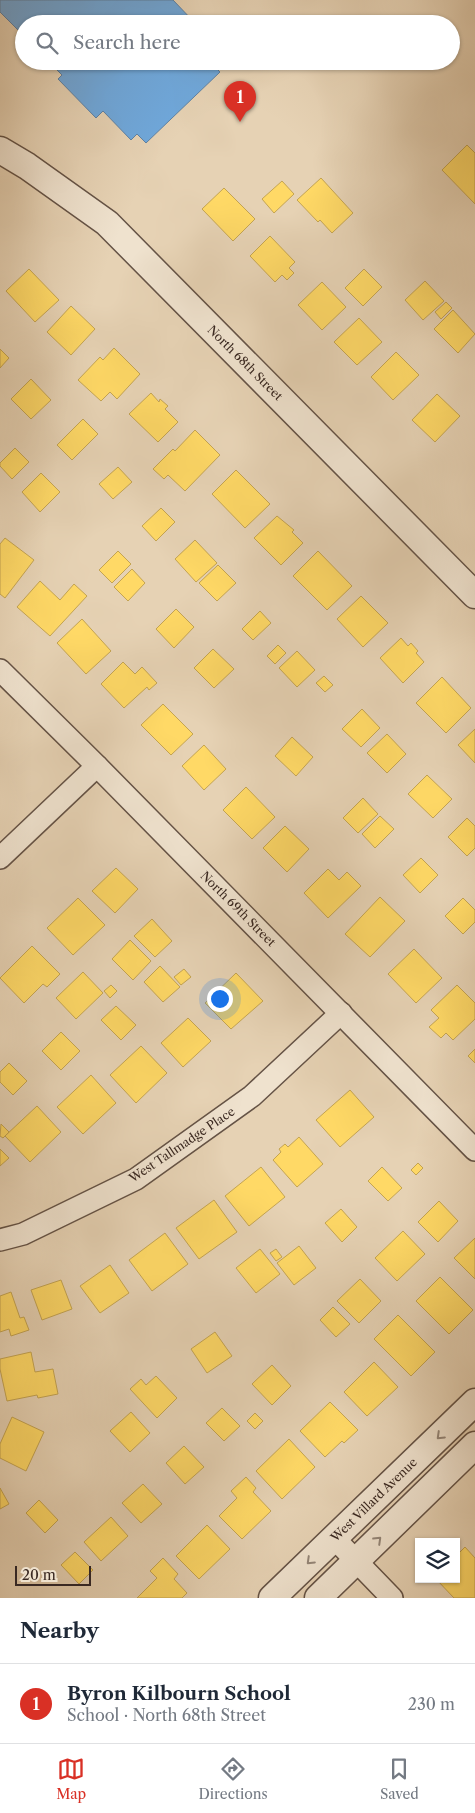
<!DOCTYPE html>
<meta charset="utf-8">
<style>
body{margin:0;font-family:"Libre Caslon Text",serif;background:#f6f6f7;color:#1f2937}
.controls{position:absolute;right:15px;bottom:15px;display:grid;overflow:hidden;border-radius:0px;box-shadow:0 1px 4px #0004}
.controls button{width:45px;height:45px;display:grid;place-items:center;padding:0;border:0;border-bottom:1px solid #e0e1e3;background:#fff;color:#1f2937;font:25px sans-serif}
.scale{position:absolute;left:15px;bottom:12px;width:76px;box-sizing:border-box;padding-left:5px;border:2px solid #3a2922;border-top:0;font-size:14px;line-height:18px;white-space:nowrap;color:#3a2922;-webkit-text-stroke:4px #efe2ce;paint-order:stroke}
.you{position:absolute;left:219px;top:998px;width:18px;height:18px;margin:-12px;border:4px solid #fff;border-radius:50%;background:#1a73e8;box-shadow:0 0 0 8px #1a73e833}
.badge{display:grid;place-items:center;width:32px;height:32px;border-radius:50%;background:#d93025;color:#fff;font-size:16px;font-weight:700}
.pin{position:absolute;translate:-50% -41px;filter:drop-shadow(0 1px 2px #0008)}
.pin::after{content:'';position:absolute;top:26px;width:18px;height:15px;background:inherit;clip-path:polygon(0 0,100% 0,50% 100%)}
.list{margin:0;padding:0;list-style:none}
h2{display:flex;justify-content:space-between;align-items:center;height:65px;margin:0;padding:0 20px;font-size:21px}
h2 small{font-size:16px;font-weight:400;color:#747a83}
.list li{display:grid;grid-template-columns:32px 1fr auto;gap:15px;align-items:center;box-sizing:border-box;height:80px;padding:0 20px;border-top:1px solid #e0e1e3}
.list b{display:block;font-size:19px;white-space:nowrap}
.list p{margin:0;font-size:16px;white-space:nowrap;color:#747a83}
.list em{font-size:16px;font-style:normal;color:#747a83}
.icon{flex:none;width:28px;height:28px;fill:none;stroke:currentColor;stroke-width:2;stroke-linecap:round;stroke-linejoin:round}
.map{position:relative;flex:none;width:475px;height:1598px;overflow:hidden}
.search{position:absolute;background:#fff;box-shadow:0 1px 4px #0004;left:15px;right:15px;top:15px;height:55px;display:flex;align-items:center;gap:12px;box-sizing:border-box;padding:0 18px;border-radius:28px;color:#747a83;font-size:19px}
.sheet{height:145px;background:#fff}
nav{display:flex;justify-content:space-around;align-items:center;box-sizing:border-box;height:70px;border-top:1px solid #e0e1e3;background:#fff;font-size:14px;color:#747a83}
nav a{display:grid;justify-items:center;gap:2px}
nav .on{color:#d93025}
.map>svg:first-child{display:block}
.homes{fill:#ffd966;stroke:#c4a452}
.schools{fill:#6fa8dc;stroke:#5f82a4}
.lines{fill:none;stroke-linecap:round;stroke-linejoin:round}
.minor-casing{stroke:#655346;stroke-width:24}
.tertiary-casing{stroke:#655346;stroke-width:29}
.minor{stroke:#efe2ce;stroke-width:21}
.tertiary{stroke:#efe2ce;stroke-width:26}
.oneway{stroke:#948678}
.labels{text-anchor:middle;stroke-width:5;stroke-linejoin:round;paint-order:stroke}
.street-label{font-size:12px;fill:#3a2922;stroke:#efe2ce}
</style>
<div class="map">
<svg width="475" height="1598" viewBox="0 0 475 1598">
<rect width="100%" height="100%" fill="#e6d2b4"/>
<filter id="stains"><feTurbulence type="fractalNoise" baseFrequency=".004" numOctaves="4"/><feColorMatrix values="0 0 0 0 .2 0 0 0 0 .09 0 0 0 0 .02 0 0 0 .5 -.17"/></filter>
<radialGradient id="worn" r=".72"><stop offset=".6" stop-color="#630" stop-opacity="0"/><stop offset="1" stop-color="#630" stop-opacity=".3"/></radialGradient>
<g class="homes">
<polygon points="467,145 475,153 475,204 442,170"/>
<polygon points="321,178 353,213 332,233 320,220 318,222 297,200"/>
<polygon points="282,181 294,194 274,213 262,199"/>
<polygon points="224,188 255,219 233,241 202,209"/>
<polygon points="270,236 295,262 289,268 294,273 287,280 282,275 275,282 250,256"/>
<polygon points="29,269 59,300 35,322 6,291"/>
<polygon points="364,269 382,287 363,306 345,288"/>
<polygon points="425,281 444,301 423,320 405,300"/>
<polygon points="322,282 346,307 322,330 298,305"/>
<polygon points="446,302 452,308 441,319 435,312"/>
<polygon points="71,306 95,329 71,355 47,332"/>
<polygon points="453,310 475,334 458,353 434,329"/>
<polygon points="359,318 382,342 357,365 334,342"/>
<polygon points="114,348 140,374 117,399 110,392 101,401 78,380 100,357 103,360"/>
<polygon points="0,349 9,358 0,368"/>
<polygon points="396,352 419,375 393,400 371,377"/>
<polygon points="31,379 51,400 31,419 11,399"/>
<polygon points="151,393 159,402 160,399 168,406 165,409 178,422 158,442 129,414"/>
<polygon points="437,394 460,416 435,442 412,420"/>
<polygon points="83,419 98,434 72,460 57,445"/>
<polygon points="195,430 220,455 185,491 168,475 164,479 153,469 173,449 175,451"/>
<polygon points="15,448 29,462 12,479 0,466 0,463"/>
<polygon points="118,467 132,482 113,499 99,484"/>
<polygon points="236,470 270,504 245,528 212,494"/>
<polygon points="41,473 60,492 40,512 22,492"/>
<polygon points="161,508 175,522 156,541 142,526"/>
<polygon points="277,516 294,530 292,532 303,543 281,565 254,538"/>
<polygon points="5,538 34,560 5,598 0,594 0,544"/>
<polygon points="195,540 217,563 196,582 175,559"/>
<polygon points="118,551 131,564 112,583 99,570"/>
<polygon points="318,551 352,586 327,610 293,576"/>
<polygon points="218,565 236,583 217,601 199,583"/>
<polygon points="132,569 145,583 128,601 114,587"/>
<polygon points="40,581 60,600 74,584 87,596 50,636 17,607"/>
<polygon points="361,596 388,623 363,647 337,619"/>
<polygon points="176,609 194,627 174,648 156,629"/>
<polygon points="260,611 271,623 253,640 242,629"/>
<polygon points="82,619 111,651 86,674 57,643"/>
<polygon points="401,638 408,646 411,643 418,651 416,653 424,662 403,683 380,658"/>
<polygon points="278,645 286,653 275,664 267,656"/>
<polygon points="213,649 234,669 214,688 194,668"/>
<polygon points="297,651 315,670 297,687 279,668"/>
<polygon points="123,662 135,674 142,667 157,683 149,690 147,687 124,708 101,684"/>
<polygon points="324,676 333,685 325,692 316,683"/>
<polygon points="442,677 471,708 446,733 416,703"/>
<polygon points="163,704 193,734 171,755 141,725"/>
<polygon points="362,709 380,728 361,747 342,729"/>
<polygon points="475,729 475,763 458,745"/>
<polygon points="387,734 406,754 387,773 367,753"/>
<polygon points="292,737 313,757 296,776 275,756"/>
<polygon points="204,745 226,769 204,790 182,766"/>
<polygon points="427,775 452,799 433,818 408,794"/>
<polygon points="246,787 275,817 252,839 223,810"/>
<polygon points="363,798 378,814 358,833 343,818"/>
<polygon points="380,816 394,829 375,848 362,834"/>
<polygon points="467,818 475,826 475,848 467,856 448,837"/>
<polygon points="285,826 309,849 287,872 263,848"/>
<polygon points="421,858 438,875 420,893 403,875"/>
<polygon points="116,868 138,889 115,913 92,891"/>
<polygon points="328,869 339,880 347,872 361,886 328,918 304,893"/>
<polygon points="380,897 405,921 370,957 345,934"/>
<polygon points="78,898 105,925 73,955 47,928"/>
<polygon points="463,898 475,910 475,922 463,934 445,916"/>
<polygon points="152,919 172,941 155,957 134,936"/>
<polygon points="130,940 151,961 133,980 112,959"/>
<polygon points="32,946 60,974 47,987 43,984 24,1003 0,978"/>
<polygon points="414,949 442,978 416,1003 388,974"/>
<polygon points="160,966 180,987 163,1002 144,982"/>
<polygon points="184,969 191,977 181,985 174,977"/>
<polygon points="83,972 103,993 76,1019 56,998"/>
<polygon points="236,973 263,1001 231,1029 205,1003"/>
<polygon points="111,985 117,991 110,998 104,991"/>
<polygon points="457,985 475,1003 475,1019 453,1040 446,1033 441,1038 429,1027 439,1018 431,1010"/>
<polygon points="116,1006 136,1025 121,1040 101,1020"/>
<polygon points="188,1018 211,1041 183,1067 161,1043"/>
<polygon points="61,1032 80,1051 61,1070 42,1051"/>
<polygon points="141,1046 167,1073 136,1103 110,1075"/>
<polygon points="475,1049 475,1063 468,1056"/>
<polygon points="9,1063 27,1081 13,1095 0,1082 0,1072"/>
<polygon points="91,1075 116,1103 83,1134 57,1107"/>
<polygon points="350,1090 374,1117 340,1147 316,1120"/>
<polygon points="37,1106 61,1132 30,1162 5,1136"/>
<polygon points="1,1124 9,1132 3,1138 0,1136"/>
<polygon points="299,1137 323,1164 297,1187 273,1160 281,1152 279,1149 285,1144 288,1147"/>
<polygon points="0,1149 9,1158 0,1166"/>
<polygon points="418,1163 423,1168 416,1175 411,1170"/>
<polygon points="261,1167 285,1197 249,1226 225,1196"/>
<polygon points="382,1167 402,1188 388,1201 368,1181"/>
<polygon points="214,1200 237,1232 199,1259 176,1228"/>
<polygon points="439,1201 458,1221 438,1242 418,1222"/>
<polygon points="341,1209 357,1227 342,1242 325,1223"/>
<polygon points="403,1231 425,1254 397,1281 375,1258"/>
<polygon points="165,1233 188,1264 152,1291 129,1260"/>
<polygon points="475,1238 475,1279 454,1258"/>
<polygon points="299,1246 316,1268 294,1285 277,1263"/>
<polygon points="260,1249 280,1274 256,1293 236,1268"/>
<polygon points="276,1249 282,1257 276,1261 270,1253"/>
<polygon points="110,1265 129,1293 100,1313 80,1286"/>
<polygon points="440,1277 473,1310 449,1334 416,1301"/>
<polygon points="360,1279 381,1301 359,1323 337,1301"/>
<polygon points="61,1280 72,1309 42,1320 31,1290"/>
<polygon points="11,1292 20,1318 24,1317 29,1330 11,1336 9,1329 0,1332 0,1296"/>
<polygon points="333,1307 350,1324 336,1337 320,1320"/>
<polygon points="398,1315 435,1352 411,1376 374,1339"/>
<polygon points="215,1332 232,1356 207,1373 191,1349"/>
<polygon points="31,1352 35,1372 53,1369 58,1394 38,1398 37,1395 7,1401 0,1369 0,1359"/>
<polygon points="374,1362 398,1387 367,1416 344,1392"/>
<polygon points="272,1365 291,1386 272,1405 252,1384"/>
<polygon points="156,1376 177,1398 157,1418 130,1389 141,1379 146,1385"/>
<polygon points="330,1402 358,1430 344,1443 342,1441 325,1457 300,1431"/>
<polygon points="222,1408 240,1426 224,1441 206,1423"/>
<polygon points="131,1412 150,1433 130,1452 110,1431"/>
<polygon points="255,1413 263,1421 255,1429 247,1421"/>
<polygon points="12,1417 44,1432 26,1471 0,1458 0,1444"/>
<polygon points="289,1439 315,1467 282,1499 256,1471"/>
<polygon points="184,1446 204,1467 185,1484 166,1463"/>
<polygon points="246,1477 256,1488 253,1492 271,1511 242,1539 219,1516 237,1498 231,1491"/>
<polygon points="143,1484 162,1504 141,1523 122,1503"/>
<polygon points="0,1488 9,1504 0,1509"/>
<polygon points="39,1500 58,1520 45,1533 26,1513"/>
<polygon points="111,1517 128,1536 101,1561 84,1542"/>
<polygon points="207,1525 230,1549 199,1579 176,1556"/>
<polygon points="465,1547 475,1558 475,1598 454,1598 436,1579 456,1579 456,1556"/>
<polygon points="75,1552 93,1570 79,1584 61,1565"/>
<polygon points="163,1558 178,1574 174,1579 187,1593 182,1598 137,1598 157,1578 150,1571"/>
</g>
<g class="schools">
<polygon points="0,0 173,0 195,23 24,24 24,36 0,12"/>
<polygon points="48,61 209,61 220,72 146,143 137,134 131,140 103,111 96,118 58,79 62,75"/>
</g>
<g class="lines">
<defs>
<g id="minor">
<polyline points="0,670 97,766 475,1150"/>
<polyline points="0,858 97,766"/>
<polyline points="0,1240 23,1234 136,1179 252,1096 341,1013"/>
<polyline points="334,1538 392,1598"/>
</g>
<g id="tertiary">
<polyline points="0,150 27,166 107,223 475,595"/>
<polyline points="272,1598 475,1402"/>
<polyline points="318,1598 475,1445"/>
</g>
</defs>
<use href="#minor" class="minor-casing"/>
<use href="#tertiary" class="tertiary-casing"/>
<use href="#minor" class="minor"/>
<use href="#tertiary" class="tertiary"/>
</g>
<defs><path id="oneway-chevron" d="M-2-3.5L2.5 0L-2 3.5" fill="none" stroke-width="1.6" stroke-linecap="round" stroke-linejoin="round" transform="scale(1.25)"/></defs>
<g class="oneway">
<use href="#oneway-chevron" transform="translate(440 1436) rotate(136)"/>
<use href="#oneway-chevron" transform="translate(378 1540) rotate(-44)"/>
<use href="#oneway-chevron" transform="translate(310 1561) rotate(136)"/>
</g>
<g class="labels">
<g class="street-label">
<text transform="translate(245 363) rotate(45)" y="4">North 68th Street</text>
<text transform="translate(238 909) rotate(45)" y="4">North 69th Street</text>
<text transform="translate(182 1145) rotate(-34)" y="4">West Tallmadge Place</text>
<text transform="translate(374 1500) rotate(-44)" y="4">West Villard Avenue</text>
</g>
</g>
<rect width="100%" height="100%" filter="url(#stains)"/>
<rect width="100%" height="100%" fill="url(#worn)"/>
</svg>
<div class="controls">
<button><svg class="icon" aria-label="layers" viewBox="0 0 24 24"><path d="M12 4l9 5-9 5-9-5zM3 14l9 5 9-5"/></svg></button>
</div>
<div class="scale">20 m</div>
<div class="you"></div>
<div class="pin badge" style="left:240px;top:122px">1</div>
<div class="search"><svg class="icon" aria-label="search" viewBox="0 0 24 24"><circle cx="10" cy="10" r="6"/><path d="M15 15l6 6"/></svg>Search here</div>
</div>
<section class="sheet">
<h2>Nearby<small></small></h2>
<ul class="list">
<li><span class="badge">1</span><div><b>Byron Kilbourn School</b><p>School · North 68th Street</p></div><em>230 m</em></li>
</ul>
</section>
<nav>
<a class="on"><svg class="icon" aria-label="map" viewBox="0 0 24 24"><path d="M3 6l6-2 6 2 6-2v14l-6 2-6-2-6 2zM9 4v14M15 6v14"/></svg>Map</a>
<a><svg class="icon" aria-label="directions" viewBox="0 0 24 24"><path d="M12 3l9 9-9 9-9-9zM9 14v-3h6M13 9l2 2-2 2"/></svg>Directions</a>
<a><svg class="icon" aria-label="saved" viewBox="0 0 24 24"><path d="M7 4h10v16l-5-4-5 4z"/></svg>Saved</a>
</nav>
